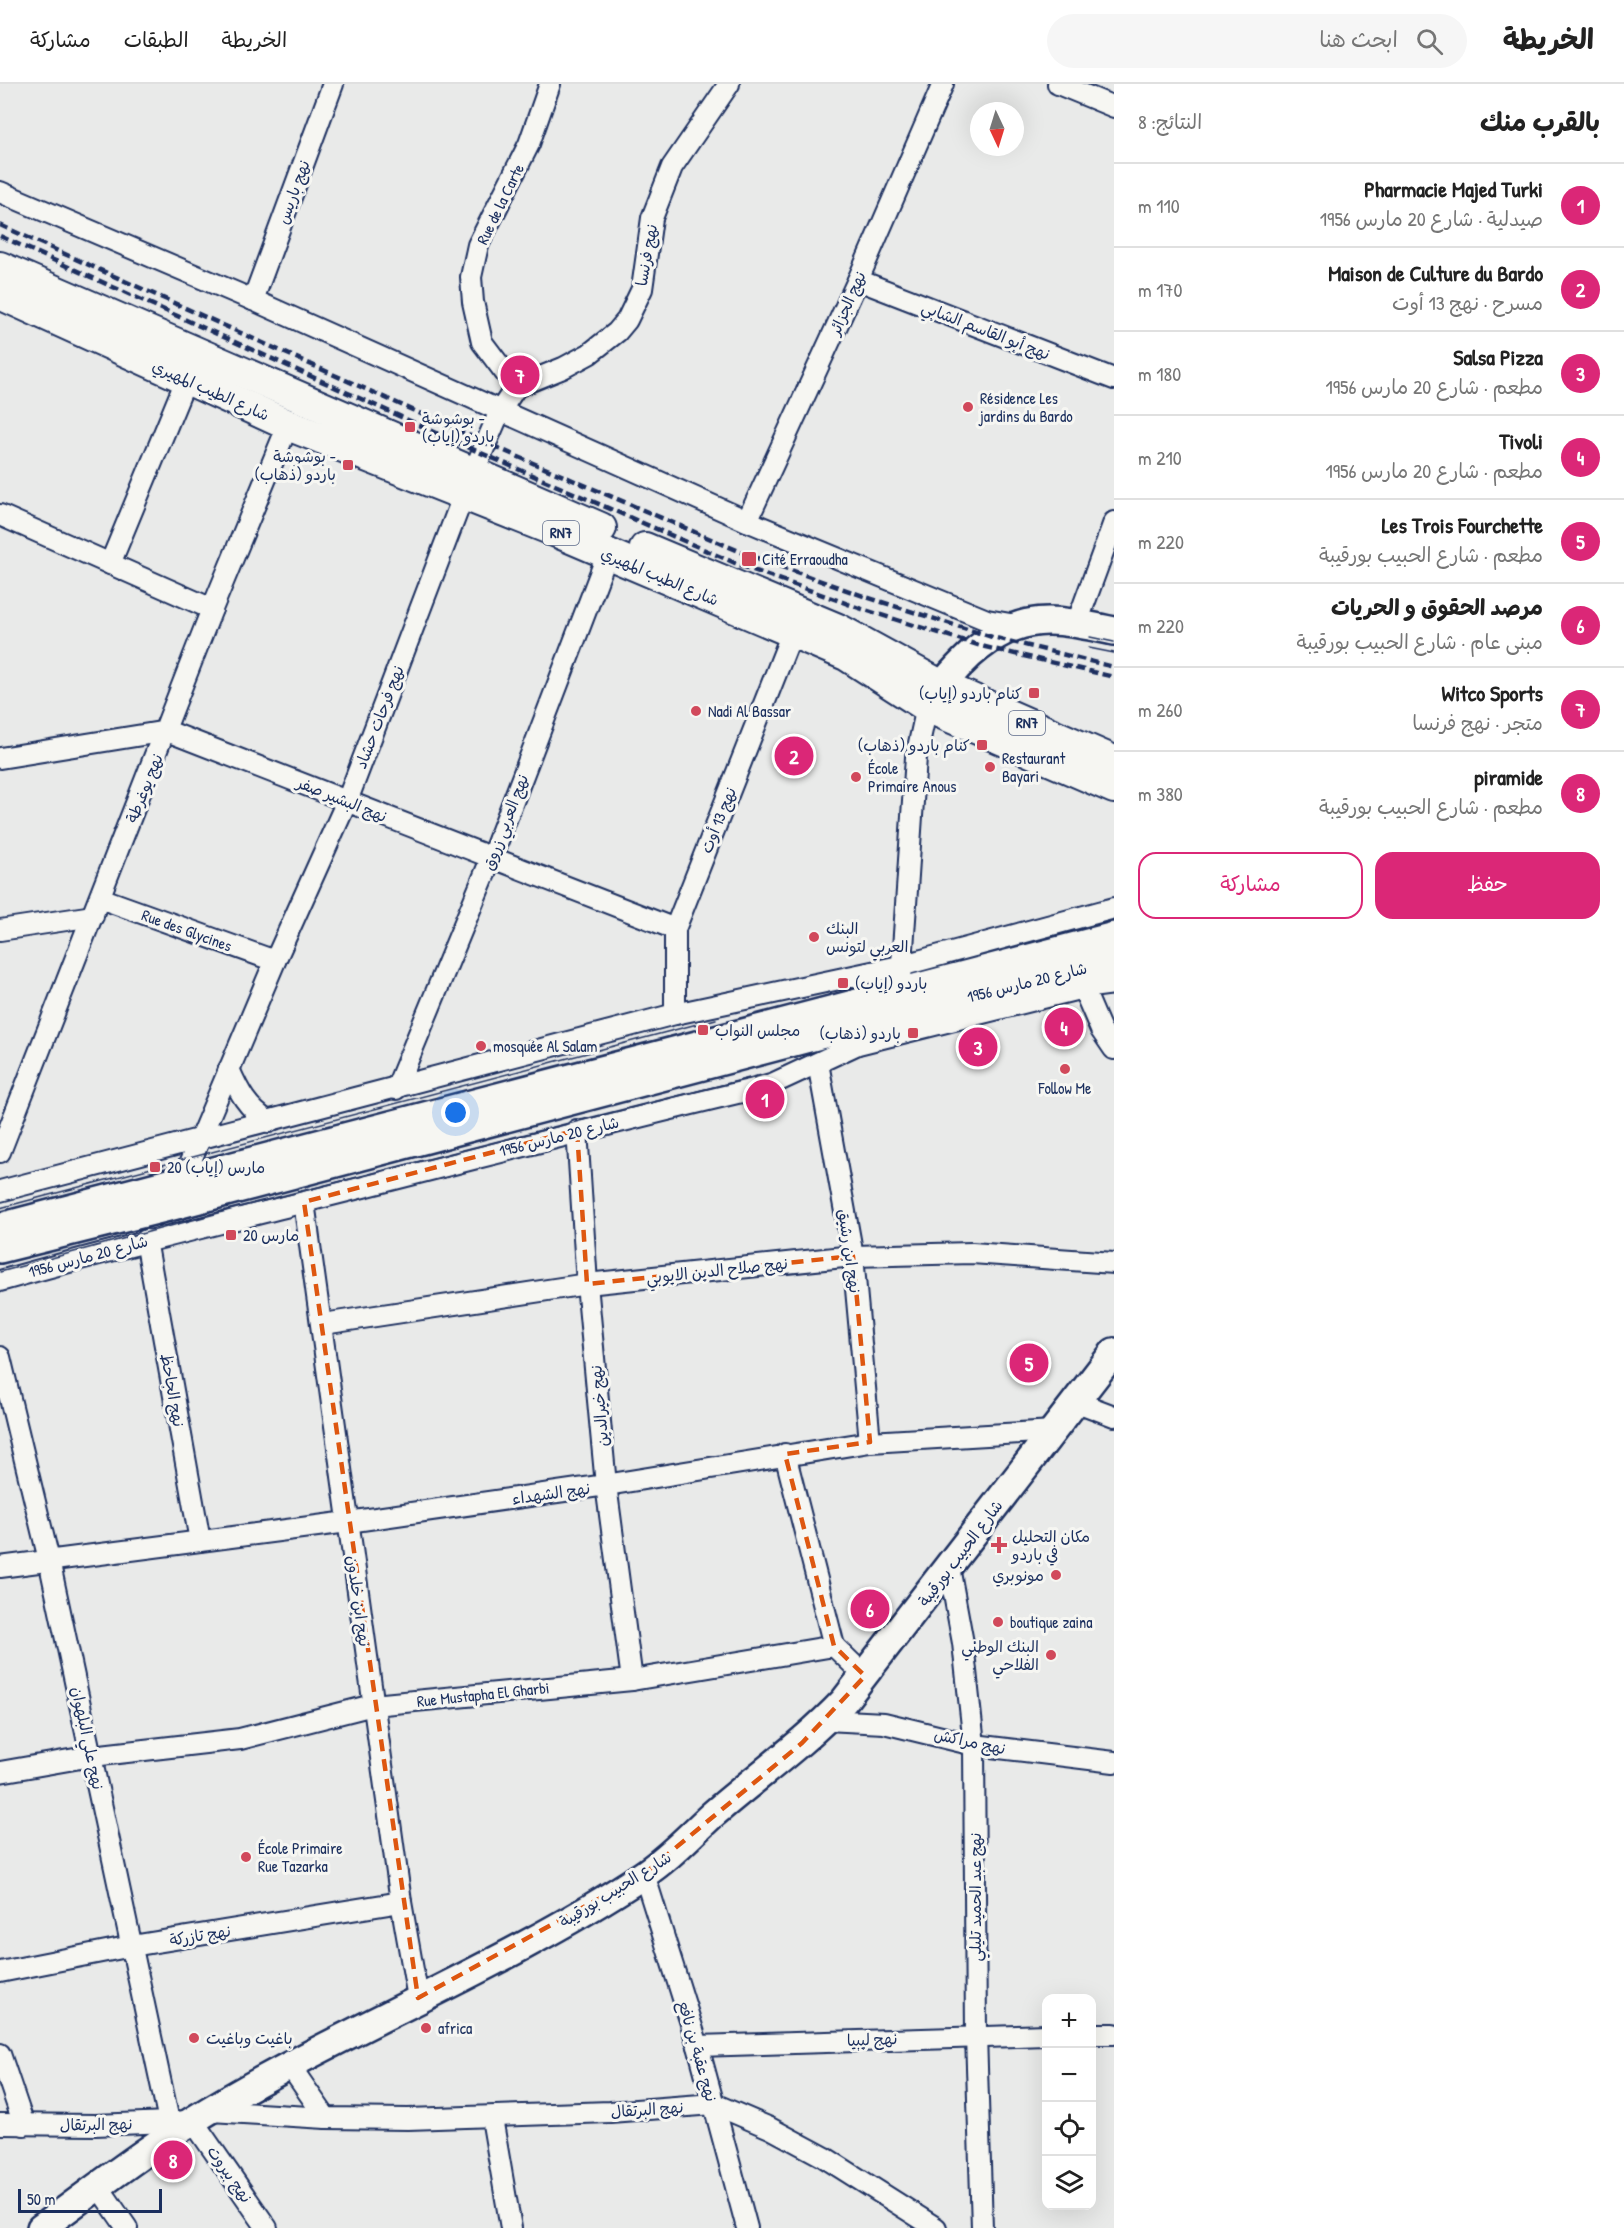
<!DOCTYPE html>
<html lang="ar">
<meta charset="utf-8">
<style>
body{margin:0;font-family:"Patrick Hand","Playpen Sans Arabic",sans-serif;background:#f6f6f6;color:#222;direction:rtl}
.controls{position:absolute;right:18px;bottom:18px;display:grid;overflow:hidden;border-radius:12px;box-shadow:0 6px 24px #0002}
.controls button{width:54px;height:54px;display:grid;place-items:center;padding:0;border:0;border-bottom:2px solid #e0e0e0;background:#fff;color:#222;font:30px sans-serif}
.compass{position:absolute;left:970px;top:18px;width:54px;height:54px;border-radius:50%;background:#fff;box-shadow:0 6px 24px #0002;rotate:176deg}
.scale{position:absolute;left:18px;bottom:15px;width:144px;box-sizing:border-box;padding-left:6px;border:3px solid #1b2f5e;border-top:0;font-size:16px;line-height:21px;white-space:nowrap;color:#1b2f5e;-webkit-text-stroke:4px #f6f6f2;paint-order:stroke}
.you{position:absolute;left:456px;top:1029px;width:21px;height:21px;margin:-15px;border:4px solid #fff;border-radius:50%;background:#1a73e8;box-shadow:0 0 0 9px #1a73e833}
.badge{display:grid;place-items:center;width:39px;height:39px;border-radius:50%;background:#db2777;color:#fff;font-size:20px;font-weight:700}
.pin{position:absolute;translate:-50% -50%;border:3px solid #fff;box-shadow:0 2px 6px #0006}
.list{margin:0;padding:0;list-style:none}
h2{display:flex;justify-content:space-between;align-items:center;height:78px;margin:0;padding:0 24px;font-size:26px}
h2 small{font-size:20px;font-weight:400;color:#767676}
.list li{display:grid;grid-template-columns:39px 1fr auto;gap:18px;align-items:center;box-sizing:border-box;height:84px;padding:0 24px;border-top:2px solid #e0e0e0}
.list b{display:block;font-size:22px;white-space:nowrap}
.list p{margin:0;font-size:20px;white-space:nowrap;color:#767676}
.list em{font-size:20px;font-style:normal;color:#767676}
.actions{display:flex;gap:12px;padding:18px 24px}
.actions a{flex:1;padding:14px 0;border:2px solid #db2777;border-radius:18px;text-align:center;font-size:21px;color:#db2777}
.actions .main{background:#db2777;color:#fff}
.icon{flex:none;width:33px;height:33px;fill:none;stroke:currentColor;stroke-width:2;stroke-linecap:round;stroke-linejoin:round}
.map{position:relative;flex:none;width:1114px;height:2144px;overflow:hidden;direction:ltr}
header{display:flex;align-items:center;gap:36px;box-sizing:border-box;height:84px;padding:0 30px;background:#fff;border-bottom:2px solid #e0e0e0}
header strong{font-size:28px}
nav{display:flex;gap:33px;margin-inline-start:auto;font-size:21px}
.search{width:420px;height:54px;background:#f6f6f6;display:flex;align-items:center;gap:15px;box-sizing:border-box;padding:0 21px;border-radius:33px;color:#767676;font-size:22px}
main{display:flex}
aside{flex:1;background:#fff}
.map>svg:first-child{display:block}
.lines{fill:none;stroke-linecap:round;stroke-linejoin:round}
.street-casing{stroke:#1b2f5e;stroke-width:24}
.secondary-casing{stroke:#1b2f5e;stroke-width:32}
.primary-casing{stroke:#1b2f5e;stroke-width:34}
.street{stroke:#f6f6f2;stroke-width:20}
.secondary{stroke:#f6f6f2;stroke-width:27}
.primary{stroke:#f6f6f2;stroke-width:30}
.tram{stroke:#1b2f5e;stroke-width:1.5}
.rail{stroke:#1b2f5e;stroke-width:4.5;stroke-dasharray:9 4.5;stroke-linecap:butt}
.marked{fill:none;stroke:#de5710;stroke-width:4.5;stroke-dasharray:12 8;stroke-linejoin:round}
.poi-dot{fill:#d1495b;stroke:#f6f6f2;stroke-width:2}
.labels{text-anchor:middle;stroke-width:6;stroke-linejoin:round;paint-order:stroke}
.shield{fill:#f6f6f2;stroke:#5d6b8a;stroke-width:1.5}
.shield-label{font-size:15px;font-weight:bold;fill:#1b2f5e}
.street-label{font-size:16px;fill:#1b2f5e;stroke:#f6f6f2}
.poi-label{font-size:16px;fill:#1b2f5e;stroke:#f6f6f2;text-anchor:start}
</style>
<header>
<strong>الخريطة</strong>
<div class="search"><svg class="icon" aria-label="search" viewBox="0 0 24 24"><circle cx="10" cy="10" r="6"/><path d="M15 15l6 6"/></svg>ابحث هنا</div>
<nav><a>الخريطة</a><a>الطبقات</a><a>مشاركة</a></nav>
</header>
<main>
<aside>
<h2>بالقرب منك<small>النتائج: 8</small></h2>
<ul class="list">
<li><span class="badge">1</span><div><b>Pharmacie Majed Turki</b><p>صيدلية · شارع 20 مارس 1956</p></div><em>110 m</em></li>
<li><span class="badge">2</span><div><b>Maison de Culture du Bardo</b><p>مسرح · نهج 13 أوت</p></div><em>170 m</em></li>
<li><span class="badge">3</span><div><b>Salsa Pizza</b><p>مطعم · شارع 20 مارس 1956</p></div><em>180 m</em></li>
<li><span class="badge">4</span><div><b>Tivoli</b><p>مطعم · شارع 20 مارس 1956</p></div><em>210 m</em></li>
<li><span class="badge">5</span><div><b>Les Trois Fourchette</b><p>مطعم · شارع الحبيب بورقيبة</p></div><em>220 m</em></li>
<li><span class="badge">6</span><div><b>مرصد الحقوق و الحريات</b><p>مبنى عام · شارع الحبيب بورقيبة</p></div><em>220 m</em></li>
<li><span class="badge">7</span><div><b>Witco Sports</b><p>متجر · نهج فرنسا</p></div><em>260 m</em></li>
<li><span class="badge">8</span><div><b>piramide</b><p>مطعم · شارع الحبيب بورقيبة</p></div><em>380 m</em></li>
</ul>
<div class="actions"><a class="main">حفظ</a><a>مشاركة</a></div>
</aside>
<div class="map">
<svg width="1114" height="2144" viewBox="0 0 1114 2144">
<rect width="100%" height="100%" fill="#e9eae9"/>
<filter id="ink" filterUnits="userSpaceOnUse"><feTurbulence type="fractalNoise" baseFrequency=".0167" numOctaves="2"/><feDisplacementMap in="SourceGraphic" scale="12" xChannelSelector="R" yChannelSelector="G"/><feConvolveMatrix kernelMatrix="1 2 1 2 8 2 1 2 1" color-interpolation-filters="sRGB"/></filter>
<g filter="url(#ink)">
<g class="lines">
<defs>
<g id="street">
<polyline points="1058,0 1114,23"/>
<polyline points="0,108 253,216 747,437 987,536 1016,541"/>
<polyline points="858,196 1114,295"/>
<polyline points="253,216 333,0"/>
<polyline points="516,303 482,258 473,218 471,193 478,161 529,60 550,0"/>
<polyline points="0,431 212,525"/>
<polyline points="747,437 858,196 943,0"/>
<polyline points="110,480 186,296"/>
<polyline points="1077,539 1114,438"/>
<polyline points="0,674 167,647 675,845"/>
<polyline points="100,814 275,877"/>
<polyline points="0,846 93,832"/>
<polyline points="901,894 916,673 927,623"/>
<polyline points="1083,904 1101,946 1114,965"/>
<polyline points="675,930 675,845 792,549"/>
<polyline points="818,979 853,1172 870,1358"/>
<path d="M229,985C239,1008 247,1024 269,1038"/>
<polyline points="396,1005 491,775 608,469"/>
<polyline points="577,1046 587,1200 606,1401 632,1596"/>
<polyline points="0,1068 212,525 288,341"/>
<polyline points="180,1102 275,877 347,717 464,410 500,327 516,303 563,284 589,270 617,248 627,236 642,205 652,134 672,83 729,0"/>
<polyline points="0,1107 675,930 900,882 1114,824"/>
<polyline points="304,1118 401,1818 418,1914"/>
<polyline points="146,1156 200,1457"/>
<path d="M0,1197C101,1168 202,1144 304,1118C453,1081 601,1041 750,1006L774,999L858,960L1083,904L1114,900"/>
<polyline points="323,1240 587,1200 853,1172 972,1169 1114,1179"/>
<polyline points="0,1273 49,1476 169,2037"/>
<polyline points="1077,1318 1114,1332"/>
<polyline points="785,1370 834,1562"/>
<polyline points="0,1483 348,1438 606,1401 870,1358 1053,1347"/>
<polyline points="949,1483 963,1559 974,1661 976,1951 982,2144"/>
<polyline points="826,1636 884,1639 974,1661 1114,1678"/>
<polyline points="0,1688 92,1672 240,1655 373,1621 632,1596 834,1562 865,1592"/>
<polyline points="644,1790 698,1962 747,2144"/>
<polyline points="0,1888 132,1862 401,1818"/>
<polyline points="1092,1950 1114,1950"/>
<polyline points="698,1962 1046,1951"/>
<polyline points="0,1970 24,2041"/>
<polyline points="290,1982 326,2034"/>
<polyline points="211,2027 326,2034 408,2035 610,2028 714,2020 770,2044 824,2073 936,2144"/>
<polyline points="492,2034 511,2144"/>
<polyline points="0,2040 95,2041 193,2037 267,2144"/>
<polyline points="98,2102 127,2144"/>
</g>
<g id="secondary">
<path d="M930,619C941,600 955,585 971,570C1021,527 1054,534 1114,547"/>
<polyline points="0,1143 1114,852"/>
<polyline points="0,1165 173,1122 1047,891 1114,879"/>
<path d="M41,2144C91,2108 139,2070 192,2037C337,1947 500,1886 643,1791C669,1774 689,1752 712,1731C757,1692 802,1661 844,1617L1114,1268"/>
</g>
<g id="primary">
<polyline points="0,183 601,444"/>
<polyline points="0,210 288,341 550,445 846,571 927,623 1114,704"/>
<polyline points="645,464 838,545 940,601 1114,677"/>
</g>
</defs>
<use href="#street" class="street-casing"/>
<use href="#secondary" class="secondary-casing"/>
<use href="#primary" class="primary-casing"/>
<use href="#street" class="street"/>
<use href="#secondary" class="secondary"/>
<use href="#primary" class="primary"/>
<g class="tram">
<polyline points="1090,553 1114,558"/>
<polyline points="1089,564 1114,569"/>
<polyline points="0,1124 716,935"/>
<polyline points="0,1188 252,1120 757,992"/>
</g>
<g class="rail">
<polyline points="0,141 486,359 746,470 866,513 992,553 1114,583"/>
<polyline points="0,152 481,369 742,482 862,525 981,562 1114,593"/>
</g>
</g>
</g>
<path class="marked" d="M577,1046L587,1200L853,1172L870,1358L785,1370L834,1562L865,1592L802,1659L644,1790L418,1914L304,1118Z"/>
<g class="poi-dot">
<circle cx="968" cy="323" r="6"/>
<rect x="404" y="337" width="12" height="12" rx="3"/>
<rect x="342" y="375" width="12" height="12" rx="3"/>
<rect x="741" y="467" width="16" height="16" rx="3"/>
<rect x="1028" y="603" width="12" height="12" rx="3"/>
<circle cx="696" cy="627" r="6"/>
<rect x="976" y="655" width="12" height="12" rx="3"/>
<circle cx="990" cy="683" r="6"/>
<circle cx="856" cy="693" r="6"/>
<circle cx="814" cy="853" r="6"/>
<rect x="837" y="893" width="12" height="12" rx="3"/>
<rect x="697" y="940" width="12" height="12" rx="3"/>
<rect x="907" y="943" width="12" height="12" rx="3"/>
<circle cx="481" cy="962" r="6"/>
<circle cx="1065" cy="985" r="6"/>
<rect x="149" y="1077" width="12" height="12" rx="3"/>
<rect x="225" y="1145" width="12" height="12" rx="3"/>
<path d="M996 1452h6v6h6v6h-6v6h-6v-6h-6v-6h6z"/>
<circle cx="1056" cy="1491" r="6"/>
<circle cx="998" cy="1538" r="6"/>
<circle cx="1051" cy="1571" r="6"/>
<circle cx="246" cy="1773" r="6"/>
<circle cx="426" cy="1944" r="6"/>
<circle cx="194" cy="1954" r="6"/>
</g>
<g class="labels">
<g class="shield">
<rect x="543" y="437" width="36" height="24" rx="4.5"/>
<rect x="1009" y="627" width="36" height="24" rx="4.5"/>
</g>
<g class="shield-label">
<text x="561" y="454">RN7</text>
<text x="1027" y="644">RN7</text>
</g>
<g class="street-label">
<text transform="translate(293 108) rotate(-70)" y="6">نهج باريس</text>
<text transform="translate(500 120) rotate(-64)" y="6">Rue de la Carte</text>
<text transform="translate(646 171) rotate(-80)" y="6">نهج فرنسا</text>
<text transform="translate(847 219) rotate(-66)" y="6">نهج الجزائر</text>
<text transform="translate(986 246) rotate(21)" y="6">نهج أبو القاسم الشابي</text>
<text transform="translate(211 306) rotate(24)" y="6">شارع الطيب المهيري</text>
<text transform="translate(660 492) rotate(23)" y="6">شارع الطيب المهيري</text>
<text transform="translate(379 633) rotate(-69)" y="6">نهج فرحات حشاد</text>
<text transform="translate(144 704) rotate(-68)" y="6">نهج يوغرطة</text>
<text transform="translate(342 715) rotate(22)" y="6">نهج البشير صفر</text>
<text transform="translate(718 736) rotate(-68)" y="6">نهج 13 أوت</text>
<text transform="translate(505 738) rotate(-69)" y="6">نهج العربي زروق</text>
<text transform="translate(187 846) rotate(20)" y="6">Rue des Glycines</text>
<text transform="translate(1027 898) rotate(-14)" y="6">شارع 20 مارس 1956</text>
<text transform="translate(559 1052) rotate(-14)" y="6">شارع 20 مارس 1956</text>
<text transform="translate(850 1167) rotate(82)" y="6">نهج ابن رشيق</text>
<text transform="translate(88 1172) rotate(-15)" y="6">شارع 20 مارس 1956</text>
<text transform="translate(717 1186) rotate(-6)" y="6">نهج صلاح الدين الايوبي</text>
<text transform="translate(173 1306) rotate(80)" y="6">نهج الجاحظ</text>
<text transform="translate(599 1322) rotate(-95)" y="6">نهج خيرالدين</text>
<text transform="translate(551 1409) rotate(-8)" y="6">نهج الشهداء</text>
<text transform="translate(960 1469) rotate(-53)" y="6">شارع الحبيب بورقيبة</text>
<text transform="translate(359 1517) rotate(82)" y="6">نهج ابن خلدون</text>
<text transform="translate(483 1610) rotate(-6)" y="6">Rue Mustapha El Gharbi</text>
<text transform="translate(88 1654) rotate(78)" y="6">نهج علي البلهوان</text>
<text transform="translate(970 1657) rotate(12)" y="6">نهج مراكش</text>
<text transform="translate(615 1805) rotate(-32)" y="6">شارع الحبيب بورقيبة</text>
<text transform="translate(975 1813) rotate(-90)" y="6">نهج عبد الحميد تليلي</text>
<text transform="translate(200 1851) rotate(-9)" y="6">نهج تازركة</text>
<text transform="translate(872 1955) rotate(-2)" y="6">نهج ليبيا</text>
<text transform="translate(698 1967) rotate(74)" y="6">نهج عقبة بن نافع</text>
<text transform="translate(647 2025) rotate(-4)" y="6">نهج البرتقال</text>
<text transform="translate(96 2040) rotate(-1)" y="6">نهج البرتقال</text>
<text transform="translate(230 2090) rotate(55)" y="6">نهج بيروت</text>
</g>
<g class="poi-label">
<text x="980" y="320">Résidence Les<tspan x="980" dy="18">jardins du Bardo</tspan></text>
<text x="422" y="340">بوشوشة -<tspan x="422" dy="18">باردو (إياب)</tspan></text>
<text x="336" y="378" text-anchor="end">بوشوشة -<tspan x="336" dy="18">باردو (ذهاب)</tspan></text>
<text x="762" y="481">Cité Erraoudha</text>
<text x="1022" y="615" text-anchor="end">كنام باردو (إياب)</text>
<text x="708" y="633">Nadi Al Bassar</text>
<text x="970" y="667" text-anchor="end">كنام باردو (ذهاب)</text>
<text x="1002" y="680">Restaurant<tspan x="1002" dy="18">Bayari</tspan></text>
<text x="868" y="690">École<tspan x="868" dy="18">Primaire Anous</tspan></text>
<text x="826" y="850">البنك<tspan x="826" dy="18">العربي لتونس</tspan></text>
<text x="855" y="905">باردو (إياب)</text>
<text x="715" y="952">مجلس النواب</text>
<text x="901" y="955" text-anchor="end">باردو (ذهاب)</text>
<text x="493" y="968">mosquée Al Salam</text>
<text x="1065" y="1010" text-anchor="middle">Follow Me</text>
<text x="167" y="1089">20 مارس (إياب)</text>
<text x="243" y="1157">20 مارس</text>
<text x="1012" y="1458">مكان التحليل<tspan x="1012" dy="18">في باردو</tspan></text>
<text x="1044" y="1497" text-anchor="end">مونوبري</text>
<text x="1010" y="1544">boutique zaina</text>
<text x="1039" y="1568" text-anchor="end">البنك الوطني<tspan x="1039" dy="18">الفلاحي</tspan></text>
<text x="258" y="1770">École Primaire<tspan x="258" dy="18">Rue Tazarka</tspan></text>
<text x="438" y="1950">africa</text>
<text x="206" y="1960">باغيت وباغيت</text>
</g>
</g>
</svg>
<div class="controls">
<button>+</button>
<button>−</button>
<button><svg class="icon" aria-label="locate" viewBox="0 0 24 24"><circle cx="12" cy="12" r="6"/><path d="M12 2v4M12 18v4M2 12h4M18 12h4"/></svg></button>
<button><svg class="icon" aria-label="layers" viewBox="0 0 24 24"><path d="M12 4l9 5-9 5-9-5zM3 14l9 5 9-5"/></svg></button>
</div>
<svg class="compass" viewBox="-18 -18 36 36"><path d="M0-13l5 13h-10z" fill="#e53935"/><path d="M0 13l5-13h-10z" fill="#767676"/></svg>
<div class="scale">50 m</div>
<div class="you"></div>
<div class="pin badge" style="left:765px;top:1015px">1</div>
<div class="pin badge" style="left:794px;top:672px">2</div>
<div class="pin badge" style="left:978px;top:963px">3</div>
<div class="pin badge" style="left:1064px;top:943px">4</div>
<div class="pin badge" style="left:1029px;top:1279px">5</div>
<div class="pin badge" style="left:870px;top:1525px">6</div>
<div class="pin badge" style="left:520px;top:291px">7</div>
<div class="pin badge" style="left:173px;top:2076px">8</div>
</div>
</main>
